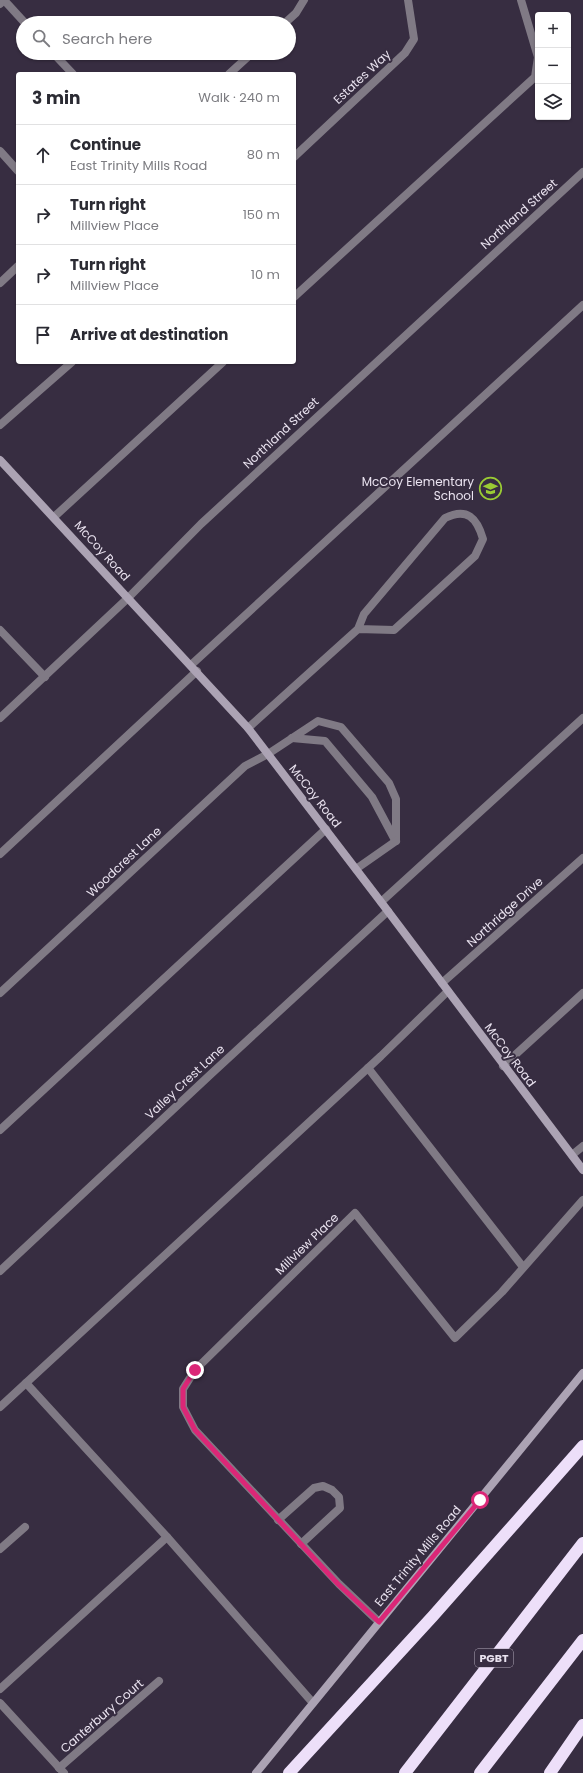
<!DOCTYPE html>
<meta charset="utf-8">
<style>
body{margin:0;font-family:Poppins,sans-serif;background:#f7f7f7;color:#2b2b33}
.controls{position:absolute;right:12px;top:12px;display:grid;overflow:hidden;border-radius:4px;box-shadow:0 1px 3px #0004}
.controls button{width:36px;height:36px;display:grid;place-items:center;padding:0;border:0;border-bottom:1px solid #e1e1e2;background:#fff;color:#2b2b33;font:20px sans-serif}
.stop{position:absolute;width:12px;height:12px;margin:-9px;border:3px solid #db2777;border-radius:50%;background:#fff}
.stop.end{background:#db2777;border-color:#fff;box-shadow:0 1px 4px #0008}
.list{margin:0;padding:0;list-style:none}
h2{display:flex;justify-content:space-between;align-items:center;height:52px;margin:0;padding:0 16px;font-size:17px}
h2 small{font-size:13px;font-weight:400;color:#7c7c81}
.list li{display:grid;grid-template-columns:26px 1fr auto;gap:12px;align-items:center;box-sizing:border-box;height:60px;padding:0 16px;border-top:1px solid #e1e1e2}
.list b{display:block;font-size:15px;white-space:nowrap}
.list p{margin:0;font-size:13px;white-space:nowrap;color:#7c7c81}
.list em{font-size:13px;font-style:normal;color:#7c7c81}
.icon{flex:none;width:22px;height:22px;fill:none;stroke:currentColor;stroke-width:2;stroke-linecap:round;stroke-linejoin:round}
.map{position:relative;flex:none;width:583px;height:1773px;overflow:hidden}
.search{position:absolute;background:#fff;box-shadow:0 1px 3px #0004;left:16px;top:16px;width:280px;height:44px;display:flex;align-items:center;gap:10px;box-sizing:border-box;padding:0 14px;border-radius:22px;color:#7c7c81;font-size:15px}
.panel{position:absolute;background:#fff;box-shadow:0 1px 3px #0004;left:16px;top:72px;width:280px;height:292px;border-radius:4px}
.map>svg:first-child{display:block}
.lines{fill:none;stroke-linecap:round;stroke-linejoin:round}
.lane{stroke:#807a85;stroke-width:8}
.street{stroke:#807a85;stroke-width:8}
.secondary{stroke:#aca3b4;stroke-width:8}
.highway{stroke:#eddff9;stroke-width:12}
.route{stroke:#db2777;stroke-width:5}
.labels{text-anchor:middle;stroke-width:4;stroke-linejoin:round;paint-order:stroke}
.shield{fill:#372d41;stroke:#b4acbc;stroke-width:1}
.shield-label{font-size:11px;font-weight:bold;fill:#eae3f0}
.street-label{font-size:12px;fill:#eae3f0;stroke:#372d41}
.poi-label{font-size:12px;fill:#eae3f0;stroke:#372d41;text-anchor:end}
</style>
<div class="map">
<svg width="583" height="1773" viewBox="0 0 583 1773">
<rect width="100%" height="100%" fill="#372d41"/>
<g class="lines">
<g class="lane">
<polyline points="4,0 25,23"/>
<polyline points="285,23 296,13 304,0"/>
<polyline points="53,53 73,74"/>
<polyline points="229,74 252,53"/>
<polyline points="0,283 18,266"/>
<polyline points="294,297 535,77 538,57 521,0"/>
<polyline points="54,517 223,362"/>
<polyline points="191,665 583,305"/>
<path d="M248,728L358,629L364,614L445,518C467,507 477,518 483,539L475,556L394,630L358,629"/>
<polyline points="292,738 325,741 372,797 395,840"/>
<polyline points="268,754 318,721 341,727 389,783 396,799 396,841"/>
<polyline points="0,854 197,671"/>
<polyline points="356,869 396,841"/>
<polyline points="381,902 583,718"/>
<polyline points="503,1066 583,993"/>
<polyline points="368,1068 523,1267"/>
<polyline points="0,1130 326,829"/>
<polyline points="0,1407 26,1383"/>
<polyline points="0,1689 167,1537"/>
<polyline points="313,1703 167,1537 26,1383 381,1056 448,991"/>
</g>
<g class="street">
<polyline points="0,4 4,0"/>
<polyline points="0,151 18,171"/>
<polyline points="294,157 405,53 414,39 408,0"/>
<polyline points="0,425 72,362"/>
<polyline points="0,630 45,677"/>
<polyline points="0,718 128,598 201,524 583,172"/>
<polyline points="442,983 583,858"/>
<polyline points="0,993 245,766 268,754"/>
<polyline points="572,1155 583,1146"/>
<polyline points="0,1271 211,1074 388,911"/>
<polyline points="278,1520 314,1488 323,1486 332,1490 339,1497 340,1508 301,1544"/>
<polyline points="0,1549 25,1527"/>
<polyline points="379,1622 339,1584 195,1430 183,1407 183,1389 195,1370 355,1213 455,1338 502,1292 583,1200"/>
<polyline points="0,1703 64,1773"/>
<polyline points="59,1768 159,1681"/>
</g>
<g class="secondary">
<polyline points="0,460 248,728 381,902 583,1170"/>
<polyline points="256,1773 583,1373"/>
</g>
<g class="highway">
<polyline points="289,1773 433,1616 583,1446"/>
<polyline points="405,1773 583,1543"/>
<polyline points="480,1773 583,1640"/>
<polyline points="550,1773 583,1725"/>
</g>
</g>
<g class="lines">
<polyline class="route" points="195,1370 183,1389 183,1407 195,1430 338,1584 379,1622 480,1500"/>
</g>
<defs>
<symbol id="school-ring" viewBox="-11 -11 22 22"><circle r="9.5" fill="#372d41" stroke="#9acb34" stroke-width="1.5"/><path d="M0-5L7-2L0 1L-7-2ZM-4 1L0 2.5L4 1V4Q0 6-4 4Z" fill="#9acb34"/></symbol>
</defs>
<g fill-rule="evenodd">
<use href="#school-ring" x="478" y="476" width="25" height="25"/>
</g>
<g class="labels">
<rect class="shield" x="475" y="1649" width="38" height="18" rx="3"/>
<g class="shield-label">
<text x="494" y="1662">PGBT</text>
</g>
<g class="street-label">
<text transform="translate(362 77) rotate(-43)" y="4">Estates Way</text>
<text transform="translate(519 214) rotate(-42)" y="4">Northland Street</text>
<text transform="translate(281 433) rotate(-43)" y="4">Northland Street</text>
<text transform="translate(102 551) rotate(48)" y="4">McCoy Road</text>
<text transform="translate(315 796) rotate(52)" y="4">McCoy Road</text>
<text transform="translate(124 862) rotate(-43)" y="4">Woodcrest Lane</text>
<text transform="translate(505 912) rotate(-42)" y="4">Northridge Drive</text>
<text transform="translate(510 1055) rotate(53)" y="4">McCoy Road</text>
<text transform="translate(185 1082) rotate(-43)" y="4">Valley Crest Lane</text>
<text transform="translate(307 1244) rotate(-44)" y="4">Millview Place</text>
<text transform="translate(418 1556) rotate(-50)" y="4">East Trinity Mills Road</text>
<text transform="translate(102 1716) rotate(-41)" y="4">Canterbury Court</text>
</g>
<g class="poi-label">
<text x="474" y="486">McCoy Elementary<tspan x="474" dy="14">School</tspan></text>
</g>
</g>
</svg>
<div class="controls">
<button>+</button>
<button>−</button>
<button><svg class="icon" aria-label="layers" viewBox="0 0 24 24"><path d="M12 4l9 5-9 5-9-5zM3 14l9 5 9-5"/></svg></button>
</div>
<div class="stop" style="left:480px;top:1500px"></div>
<div class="stop end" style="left:195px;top:1370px"></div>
<div class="search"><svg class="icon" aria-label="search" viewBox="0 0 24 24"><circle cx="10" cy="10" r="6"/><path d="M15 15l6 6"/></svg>Search here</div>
<section class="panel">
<h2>3 min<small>Walk · 240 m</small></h2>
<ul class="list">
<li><svg class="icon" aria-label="ahead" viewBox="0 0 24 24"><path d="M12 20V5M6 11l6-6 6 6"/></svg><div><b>Continue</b><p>East Trinity Mills Road</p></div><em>80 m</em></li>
<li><svg class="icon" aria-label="right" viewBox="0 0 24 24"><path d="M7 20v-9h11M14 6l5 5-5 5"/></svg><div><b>Turn right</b><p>Millview Place</p></div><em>150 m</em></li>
<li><svg class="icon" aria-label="right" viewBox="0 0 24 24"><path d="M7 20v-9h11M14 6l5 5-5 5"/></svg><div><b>Turn right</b><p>Millview Place</p></div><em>10 m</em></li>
<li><svg class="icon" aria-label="arrive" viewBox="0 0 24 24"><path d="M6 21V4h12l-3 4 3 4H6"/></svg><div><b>Arrive at destination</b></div></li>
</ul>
</section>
</div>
